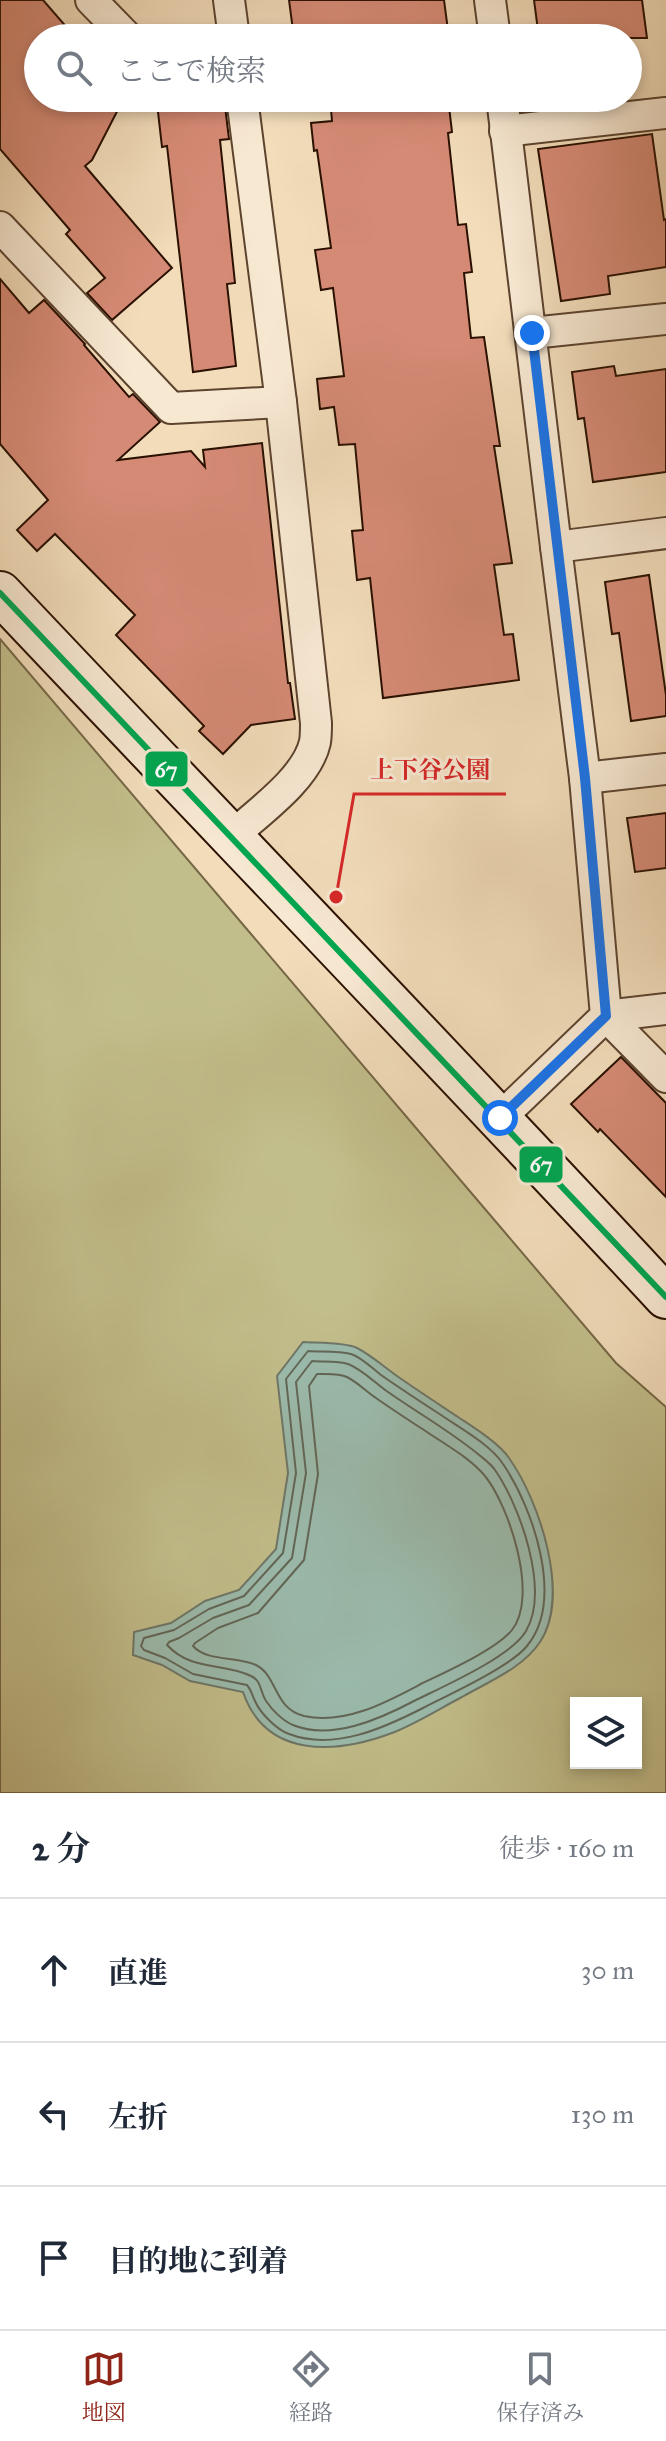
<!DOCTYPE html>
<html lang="ja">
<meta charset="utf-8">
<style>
body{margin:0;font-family:"IM FELL Great Primer","Noto Serif JP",serif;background:#f2f2f3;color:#1f2937}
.controls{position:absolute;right:24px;bottom:24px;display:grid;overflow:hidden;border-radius:0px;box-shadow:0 4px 12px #0003}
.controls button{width:72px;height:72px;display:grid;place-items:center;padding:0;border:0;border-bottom:2px solid #e0e1e3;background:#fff;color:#1f2937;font:40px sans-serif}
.stop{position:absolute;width:24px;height:24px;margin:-18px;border:6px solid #1a73e8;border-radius:50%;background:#fff}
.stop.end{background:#1a73e8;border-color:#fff;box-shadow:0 2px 8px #0008}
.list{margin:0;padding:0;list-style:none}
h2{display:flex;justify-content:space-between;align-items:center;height:104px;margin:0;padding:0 32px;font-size:34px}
h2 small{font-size:26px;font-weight:400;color:#747a83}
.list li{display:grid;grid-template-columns:52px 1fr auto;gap:24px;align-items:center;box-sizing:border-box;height:144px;padding:0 32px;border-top:2px solid #e0e1e3}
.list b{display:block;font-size:30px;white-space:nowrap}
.list em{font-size:26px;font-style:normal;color:#747a83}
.icon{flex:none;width:44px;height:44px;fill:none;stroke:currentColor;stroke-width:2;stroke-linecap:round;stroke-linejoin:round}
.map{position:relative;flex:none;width:666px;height:1793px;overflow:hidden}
.search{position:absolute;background:#fff;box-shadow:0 4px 12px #0003;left:24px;right:24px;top:24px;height:88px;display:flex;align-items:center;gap:20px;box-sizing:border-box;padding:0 28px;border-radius:44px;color:#747a83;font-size:30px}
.sheet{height:536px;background:#fff}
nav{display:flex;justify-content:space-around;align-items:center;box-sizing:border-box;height:112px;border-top:2px solid #e0e1e3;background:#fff;font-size:22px;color:#747a83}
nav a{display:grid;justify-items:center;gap:4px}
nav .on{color:#8f2418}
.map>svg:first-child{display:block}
.green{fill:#c2be8b;stroke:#766746;stroke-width:2;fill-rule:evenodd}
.water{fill:#9bbcae;stroke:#6e7768;stroke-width:2}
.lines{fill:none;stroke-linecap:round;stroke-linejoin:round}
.shore{stroke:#626657;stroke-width:2}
.building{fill:#d58a75;stroke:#2a1000;stroke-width:2}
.street-casing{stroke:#5c432e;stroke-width:34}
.secondary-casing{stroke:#2a1000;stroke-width:46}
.street{stroke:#f7e8d2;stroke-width:30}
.secondary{stroke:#f7e8d2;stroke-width:42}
.bus-1-casing{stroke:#f7e8d2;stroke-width:12}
.bus-1{stroke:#00a651;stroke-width:6}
.route{stroke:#1a73e8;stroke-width:10}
.leader{fill:none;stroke:#d62828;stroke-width:3}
.callout-dot{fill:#d62828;stroke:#f7e8d2;stroke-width:3}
.callout-label{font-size:24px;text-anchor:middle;font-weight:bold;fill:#d62828;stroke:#f7e8d2;stroke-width:6;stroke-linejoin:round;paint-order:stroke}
.line-badge{stroke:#f7e8d2;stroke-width:3}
.badge-label{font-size:22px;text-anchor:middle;font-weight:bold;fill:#fff}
</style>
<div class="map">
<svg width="666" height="1793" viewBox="0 0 666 1793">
<rect width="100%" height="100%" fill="#f2dcba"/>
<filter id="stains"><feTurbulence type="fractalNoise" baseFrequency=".0025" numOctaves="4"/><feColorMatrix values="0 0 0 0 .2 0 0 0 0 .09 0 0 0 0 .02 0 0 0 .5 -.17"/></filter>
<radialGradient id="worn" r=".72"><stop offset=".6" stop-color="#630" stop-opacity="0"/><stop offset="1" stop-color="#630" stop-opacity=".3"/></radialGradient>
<path class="green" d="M0,639L616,1363L666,1407V1793H0ZM576,1703H636V1763H576Z"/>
<path class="water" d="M303,1342C317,1343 346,1342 357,1348C371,1355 384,1367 397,1376C417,1390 437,1403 458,1417C473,1427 499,1443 509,1458C539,1500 571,1595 540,1642C523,1668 488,1682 462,1697C439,1709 415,1724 392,1733C336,1754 266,1759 243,1692L190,1681L162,1665L133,1655L134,1632L171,1623L205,1601L239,1590L276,1549L288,1473L277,1376Z"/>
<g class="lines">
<g class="shore">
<path d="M308,1351C321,1352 338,1351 351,1354C361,1357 372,1368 381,1375C401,1389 421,1402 441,1415C460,1428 491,1445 503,1464C533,1508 565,1600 527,1646C510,1667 448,1695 423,1708C384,1728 334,1751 289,1734C277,1730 260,1713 255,1701C252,1695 252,1691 247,1685L193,1674L165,1658L144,1650L141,1646L144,1638L174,1630L209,1609L244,1596L283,1553L296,1473L286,1379Z"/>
<path d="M312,1361C323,1362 338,1361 348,1364C362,1369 376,1384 388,1392C418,1413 450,1431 478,1454C484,1459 491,1464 495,1470C520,1506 550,1590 526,1631C511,1657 442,1687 414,1701C380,1719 331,1741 293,1725C283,1721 272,1710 266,1701C260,1692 262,1681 251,1676C224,1662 192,1672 167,1645L169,1642L179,1638L213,1618L249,1605L292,1558L306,1473L296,1382Z"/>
<path d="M317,1374C326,1374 339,1373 347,1377C357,1382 367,1392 376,1398C393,1410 410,1421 427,1432C446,1445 470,1458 485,1476C509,1506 539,1596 512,1630C496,1650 443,1673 419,1685C385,1703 344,1725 304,1716C273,1708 278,1676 256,1665C238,1656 207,1662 193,1646L195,1643L218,1628L258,1613L304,1560L318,1474L309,1386Z"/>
</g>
</g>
<g class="building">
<polygon points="0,0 43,0 76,38 38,38 38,98 124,98 92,160 85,166 172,268 112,320 87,293 105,278 66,234 70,230 0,149"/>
<polygon points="289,0 444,0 449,38 294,38"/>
<polygon points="534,0 642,0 647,38 539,38"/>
<polygon points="198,98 224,98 229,139 220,140 235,283 227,284 236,366 193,372 167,146 162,147 157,103"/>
<polygon points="330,98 448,98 452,132 448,133 458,225 466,224 472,272 464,273 471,338 484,337 500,446 494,446 512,563 494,565 504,635 513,634 519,680 383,698 370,578 357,580 352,531 363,530 355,444 339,445 334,407 320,409 317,379 344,376 333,288 321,290 315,250 331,248 317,150 314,151 311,123 332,121"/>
<polygon points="652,134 664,220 666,219 666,267 608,276 610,294 561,301 538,149"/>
<polygon points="0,279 29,313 44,300 85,344 84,345 129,397 133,394 160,422 118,460 191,451 205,467 203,450 262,443 288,683 290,683 295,719 251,725 223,754 199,731 204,726 116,635 135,615 55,534 37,551 17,530 48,500 0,444"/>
<polygon points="614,366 616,376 666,369 666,472 593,482 584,418 578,419 572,372"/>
<polygon points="649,575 666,695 666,716 631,721 619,633 612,634 605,582"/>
<polygon points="666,813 666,868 635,872 627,818"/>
<polygon points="621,1057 666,1103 666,1197 600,1129 598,1132 571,1104"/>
</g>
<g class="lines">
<defs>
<g id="street">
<polyline points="91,0 128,38"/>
<polyline points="229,0 234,38"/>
<polyline points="490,0 495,38"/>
<polyline points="502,98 556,547"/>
<polyline points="505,131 666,113"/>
<polyline points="0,227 171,408 281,402"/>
<polyline points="532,333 666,319"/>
<polyline points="585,778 666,769"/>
<path d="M230,838C257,813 307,779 315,742C316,736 316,729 316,723L281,402L242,98"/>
<polyline points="606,1016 666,1077"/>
<polyline points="606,1016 666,1009"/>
<polyline points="500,1118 606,1016 585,778 556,547 666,533"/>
</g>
<path id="secondary" d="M0,593C222,828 446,1060 666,1297"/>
</defs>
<use href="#street" class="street-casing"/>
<use href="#secondary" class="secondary-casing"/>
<use href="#street" class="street"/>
<use href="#secondary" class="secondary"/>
<defs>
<polyline id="bus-1" points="0,593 666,1297"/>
</defs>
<use href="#bus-1" class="bus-1-casing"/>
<use href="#bus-1" class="bus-1"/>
</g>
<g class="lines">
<polyline class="route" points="500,1118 606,1016 585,778 532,333"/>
</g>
<path class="leader" d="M336 897L354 794H506"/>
<circle class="callout-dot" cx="336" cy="897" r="8"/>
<g class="callout-label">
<text x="430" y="778">上下谷公園</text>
</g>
<g class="line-badge">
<rect x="144" y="750" width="45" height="38" rx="8" fill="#00a651"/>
<rect x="518" y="1145" width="46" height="39" rx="8" fill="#00a651"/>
</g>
<g class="badge-label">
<text x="166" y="777">67</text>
<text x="541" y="1172">67</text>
</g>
<rect width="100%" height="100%" filter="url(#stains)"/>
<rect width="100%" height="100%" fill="url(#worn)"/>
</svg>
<div class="controls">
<button><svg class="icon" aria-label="layers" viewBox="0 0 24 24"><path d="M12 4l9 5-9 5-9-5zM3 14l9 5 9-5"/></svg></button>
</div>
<div class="stop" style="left:500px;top:1118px"></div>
<div class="stop end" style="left:532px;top:333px"></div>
<div class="search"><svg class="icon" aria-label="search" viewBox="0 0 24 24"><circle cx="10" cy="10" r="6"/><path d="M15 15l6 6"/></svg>ここで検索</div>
</div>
<section class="sheet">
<h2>2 分<small>徒歩 · 160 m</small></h2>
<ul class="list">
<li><svg class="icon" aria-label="ahead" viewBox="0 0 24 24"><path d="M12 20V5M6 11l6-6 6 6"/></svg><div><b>直進</b></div><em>30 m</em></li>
<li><svg class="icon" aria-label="left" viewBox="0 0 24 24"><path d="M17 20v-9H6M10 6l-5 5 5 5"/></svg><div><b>左折</b></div><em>130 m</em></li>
<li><svg class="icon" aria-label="arrive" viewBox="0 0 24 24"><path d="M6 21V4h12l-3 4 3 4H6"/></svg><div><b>目的地に到着</b></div></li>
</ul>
</section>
<nav>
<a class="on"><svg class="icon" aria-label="map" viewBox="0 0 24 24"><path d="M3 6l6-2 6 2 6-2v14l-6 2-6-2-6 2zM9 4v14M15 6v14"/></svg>地図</a>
<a><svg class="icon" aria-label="directions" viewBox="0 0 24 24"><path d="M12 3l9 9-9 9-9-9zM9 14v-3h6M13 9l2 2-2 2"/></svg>経路</a>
<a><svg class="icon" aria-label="saved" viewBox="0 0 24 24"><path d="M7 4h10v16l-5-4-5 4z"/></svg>保存済み</a>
</nav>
